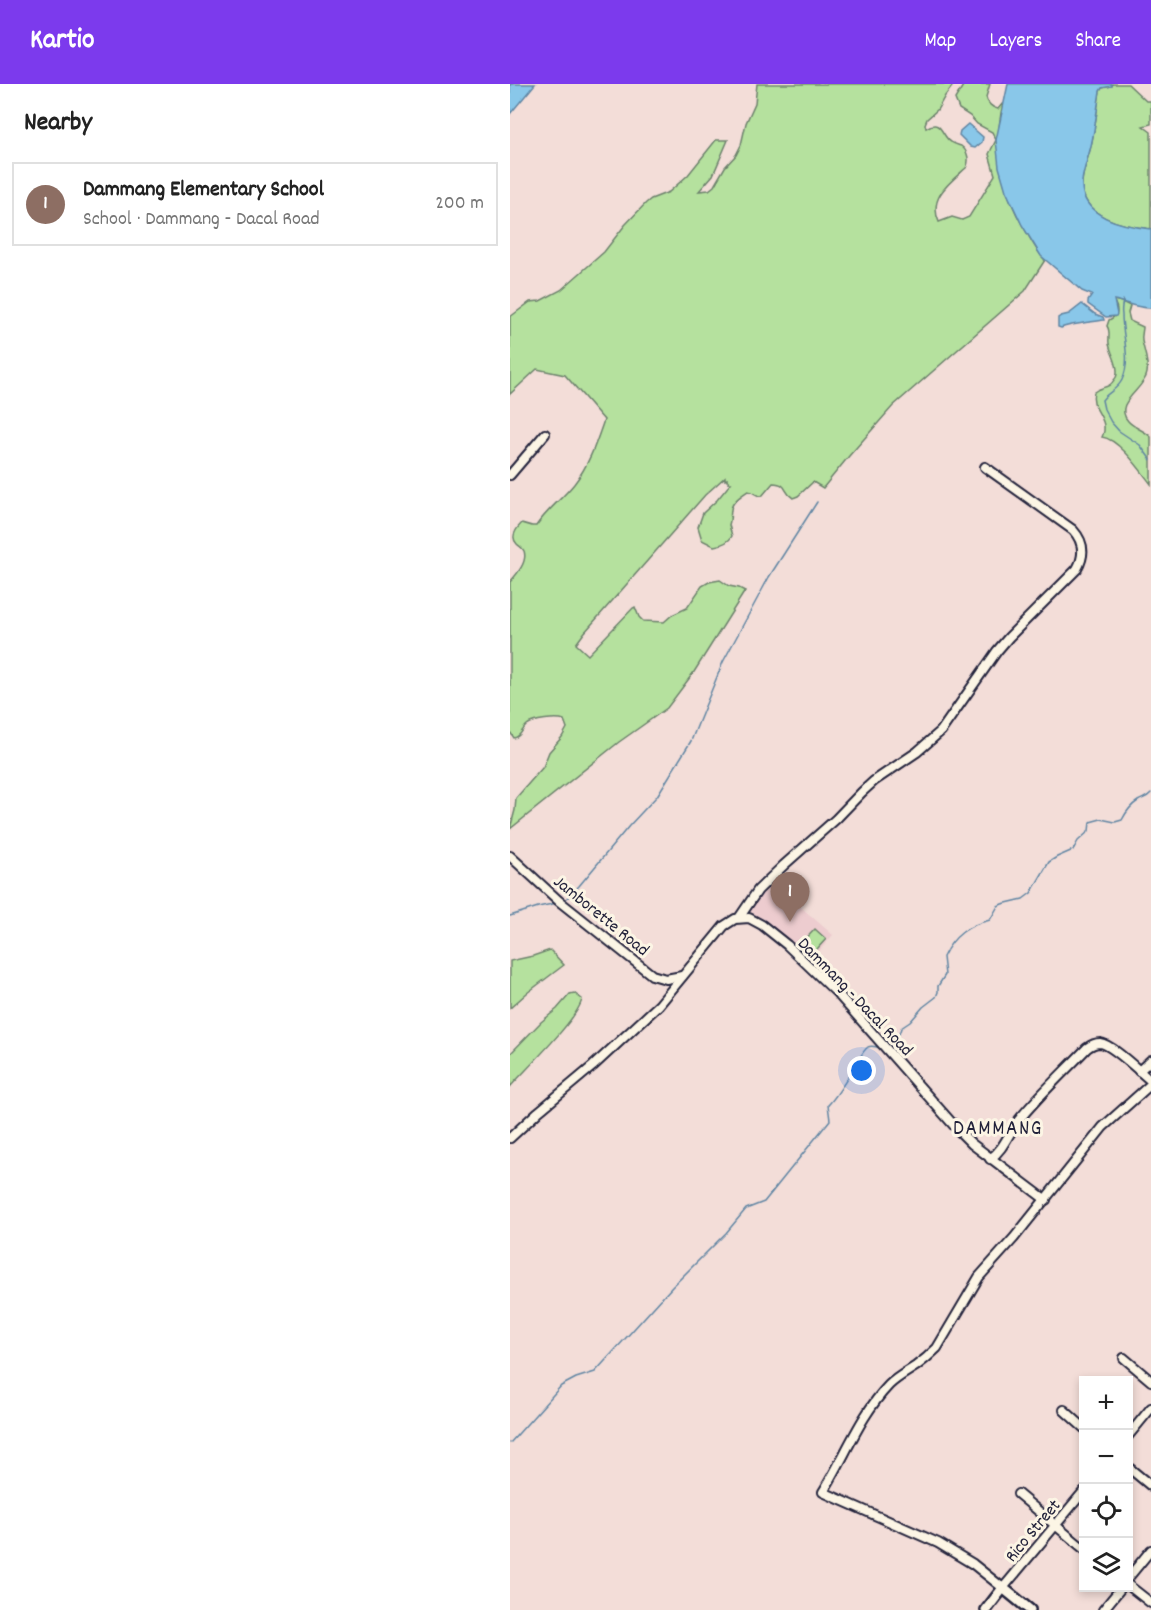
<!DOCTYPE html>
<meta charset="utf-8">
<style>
body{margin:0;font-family:Dekko,sans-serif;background:#f2f2f2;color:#222}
.controls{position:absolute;right:18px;bottom:18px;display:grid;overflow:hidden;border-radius:0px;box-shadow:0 3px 9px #0003}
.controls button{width:54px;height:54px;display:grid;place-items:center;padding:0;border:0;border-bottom:2px solid #e0e0e0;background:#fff;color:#222;font:30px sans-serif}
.you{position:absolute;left:352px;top:987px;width:21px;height:21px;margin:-15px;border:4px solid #fff;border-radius:50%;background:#1a73e8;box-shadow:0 0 0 9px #1a73e833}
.badge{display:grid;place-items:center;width:39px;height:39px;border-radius:50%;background:#7c3aed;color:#fff;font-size:20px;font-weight:700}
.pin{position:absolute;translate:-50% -50px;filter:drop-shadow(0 2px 3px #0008)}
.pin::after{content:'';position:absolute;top:32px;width:21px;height:18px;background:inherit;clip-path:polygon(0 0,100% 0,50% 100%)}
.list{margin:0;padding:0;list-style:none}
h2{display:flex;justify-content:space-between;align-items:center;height:78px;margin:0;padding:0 24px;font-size:26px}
h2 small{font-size:20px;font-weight:400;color:#767676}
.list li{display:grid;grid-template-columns:39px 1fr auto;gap:18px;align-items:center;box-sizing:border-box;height:84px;margin:0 12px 12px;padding:0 12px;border:2px solid #e0e0e0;border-radius:0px}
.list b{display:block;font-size:22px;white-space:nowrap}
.list p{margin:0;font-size:20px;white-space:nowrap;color:#767676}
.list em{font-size:20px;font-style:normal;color:#767676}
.icon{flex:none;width:33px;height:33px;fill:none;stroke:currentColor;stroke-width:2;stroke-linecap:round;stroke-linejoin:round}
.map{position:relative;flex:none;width:641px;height:1526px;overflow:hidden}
header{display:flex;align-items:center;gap:36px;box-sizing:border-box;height:84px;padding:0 30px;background:#7c3aed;color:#fff}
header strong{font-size:28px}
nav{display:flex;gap:33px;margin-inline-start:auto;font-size:21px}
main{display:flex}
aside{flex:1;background:#fff}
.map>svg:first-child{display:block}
.built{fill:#edcccf}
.green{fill:#b5e19e;stroke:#6c826c;stroke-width:1.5}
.water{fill:#89c7e9;stroke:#6085a3;stroke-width:1.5}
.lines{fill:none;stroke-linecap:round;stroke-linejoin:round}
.stream{stroke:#6085a3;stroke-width:1.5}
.minor-casing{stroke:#22223b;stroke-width:12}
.major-casing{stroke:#22223b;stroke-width:14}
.minor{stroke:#fcf5e5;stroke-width:8}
.major{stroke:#fcf5e5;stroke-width:9}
.labels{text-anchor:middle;stroke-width:6;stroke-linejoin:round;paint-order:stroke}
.street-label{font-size:18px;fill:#22223b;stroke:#fcf5e5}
.quarter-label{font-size:21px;letter-spacing:1.5px;fill:#22223b;stroke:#fcf5e5}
</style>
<header>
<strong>Kartio</strong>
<nav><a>Map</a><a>Layers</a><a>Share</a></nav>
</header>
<main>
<aside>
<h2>Nearby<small></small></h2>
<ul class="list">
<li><span class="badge" style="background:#8d6e63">1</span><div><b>Dammang Elementary School</b><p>School · Dammang - Dacal Road</p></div><em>200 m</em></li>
</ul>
</aside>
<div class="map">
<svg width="641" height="1526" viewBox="0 0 641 1526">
<rect width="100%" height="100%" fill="#f3ddd8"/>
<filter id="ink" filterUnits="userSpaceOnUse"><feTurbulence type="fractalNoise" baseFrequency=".0167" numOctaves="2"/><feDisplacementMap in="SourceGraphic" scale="12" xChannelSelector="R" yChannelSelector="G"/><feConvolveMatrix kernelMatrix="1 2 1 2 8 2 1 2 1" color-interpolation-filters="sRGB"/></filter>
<g filter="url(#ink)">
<polygon class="built" points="262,798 323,851 298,880 237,824"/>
<g class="green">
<path d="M247,0H444L435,12L427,26L417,35L415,40L416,44C432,34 431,52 441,58C444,60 448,61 451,62C458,67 460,77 456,84C439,99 418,114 429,138L442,133L452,136L459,133L485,91L479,70L486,56L482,48L467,40L460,32L449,25L445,15L454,0H480L476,13C477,19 482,24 488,25L493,19C482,68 491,106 517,149C522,158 527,168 535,176L515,207L383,322L339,372L313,404L303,398L288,412L283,414C272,407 279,400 263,399L252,412C247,413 243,407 238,407C232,411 221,418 221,426C220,433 221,435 219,441L222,452C219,458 211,461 204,462L192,456L188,443L193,429L207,416L221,399H218L219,397H217V395L215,396V393L195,411L74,549L66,560L78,571L123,524L125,523L129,533L133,537L154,538L162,531L177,524L192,502L199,498L210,496L219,502L229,504L235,507L184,588L157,624L109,658L0,745L5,726L6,714L33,683L39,668L52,653L57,644L54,636C47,633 23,636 17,641C11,646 12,652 4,654L0,648V498C6,491 18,478 14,467C12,463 10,463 7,460C0,453 6,445 12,439L22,442H26C37,426 52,415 64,400C79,381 86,359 94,336L55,291L27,285L0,310V233L20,218L30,217L51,206L94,168L115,141L136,119L141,115L159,108L178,91L206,56H218L203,91L189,107L199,106L204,102L215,83L226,71L231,61L236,39L245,19Z"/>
<path d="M602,0H618L636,17H641V40L633,42L641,48V145C614,142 570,134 572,98C573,86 578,74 581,62C585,44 587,26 590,7L592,4L602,2Z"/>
<path d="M603,216L612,218L620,222L618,229L620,237L633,243C633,247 631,252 632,257C634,267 639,279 637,289C635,305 602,319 618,337C624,344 634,346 641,353V400C630,386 609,355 592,353C601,335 579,325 584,308C591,302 599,305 604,296C607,293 607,291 607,287C607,278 601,269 599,260C598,253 601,248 597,242L599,236C609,231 609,226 603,216Z"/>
<polygon points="305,845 316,855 298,875 287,864"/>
<polygon points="40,866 54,881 17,909 0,924 0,877 23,872"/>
<path d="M64,909L72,915C69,934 15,986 0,1003V970L31,938L47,925L60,910Z"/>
</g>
<g class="water">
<polygon points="0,0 25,0 0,30"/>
<path d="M498,0H602V2L592,4L590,7C587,26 585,44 581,62C578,75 573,86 572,98C570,134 614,142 641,145V224C625,224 618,219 604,216L607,230L606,232L596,233L578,220V217L582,211L572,207L531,172L512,141L496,107L489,83L486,56Z"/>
<polygon points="458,40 473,53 472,58 465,64 461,63 449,51 450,47"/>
<path d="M572,220L585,230L593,233L594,236C583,238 560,240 551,244L548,243V234L551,232L559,230Z"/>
</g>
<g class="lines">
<g class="stream">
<path d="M613,216C612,221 611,226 612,231C612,252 622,275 612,296C607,306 598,308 592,316L594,325L601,338L609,347L630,361L641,376"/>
<polyline points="54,817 69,802 119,742 147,712 181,657 213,578 259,493 307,418"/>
<polyline points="0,832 28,823 47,819"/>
<path d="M378,964L389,950L391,944L400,938L413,923L426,913L428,908V902L435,891L433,873C443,852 458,841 480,836L488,822L492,820L513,815L521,809L539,778L547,773L563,766L568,757L579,747L580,738L591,735L605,738L612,736C616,728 620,722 628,717C633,714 637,714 641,709"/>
<path d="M0,1359L51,1302L66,1294L85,1288L162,1203L216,1149L236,1125L254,1118L320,1036L318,1021C328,1011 337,994 345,982C349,977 352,967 358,963C363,961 367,963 372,965"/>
</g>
<defs>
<g id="minor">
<polyline points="0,391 35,350"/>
<polyline points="0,772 49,817 142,891 156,895 172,892"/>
<path d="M229,834L248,806L274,781L326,735L352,708L364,697L407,668L431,647L487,567L499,553L567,485C575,471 574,458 563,446L475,383"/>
<polyline points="629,987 641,976"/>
<polyline points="0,1054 28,1028 83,982 149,921 214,842 225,835 239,834 252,841 277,861 327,909 448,1046 462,1060 536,1116"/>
<path d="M480,1075C494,1065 498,1050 508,1037C529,1011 554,988 577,964C581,961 585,959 590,959C602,960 631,989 641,997"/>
<polyline points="614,1274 641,1297"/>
<polyline points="554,1326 574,1344"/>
<polyline points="618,1352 641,1324"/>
<polyline points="618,1383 641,1402"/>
<path d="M574,1407L493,1504L463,1480L428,1459L313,1408C335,1373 350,1331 379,1301C387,1293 397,1288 406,1282C413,1277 420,1271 427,1264L469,1193L504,1154L593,1043L641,1000"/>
<polyline points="508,1410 574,1465"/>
<polyline points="618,1494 641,1466"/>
<polyline points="618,1501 641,1519"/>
<polyline points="593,1526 611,1504"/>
</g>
<polyline id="major" points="476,1526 493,1504 520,1526"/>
</defs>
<use href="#minor" class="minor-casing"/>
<use href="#major" class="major-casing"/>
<use href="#minor" class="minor"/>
<use href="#major" class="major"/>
</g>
</g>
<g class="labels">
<g class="street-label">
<text transform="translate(92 831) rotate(39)" y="6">Jamborette Road</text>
<text transform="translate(346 912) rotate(46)" y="6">Dammang - Dacal Road</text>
<text transform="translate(522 1446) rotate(-50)" y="6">Rico Street</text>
</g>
<g class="quarter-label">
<text x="488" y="1050">DAMMANG</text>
</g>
</g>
</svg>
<div class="controls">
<button>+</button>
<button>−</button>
<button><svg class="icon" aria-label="locate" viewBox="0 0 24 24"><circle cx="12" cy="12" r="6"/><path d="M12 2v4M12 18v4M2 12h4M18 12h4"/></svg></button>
<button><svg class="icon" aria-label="layers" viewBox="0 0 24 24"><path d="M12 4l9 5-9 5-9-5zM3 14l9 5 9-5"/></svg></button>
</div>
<div class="you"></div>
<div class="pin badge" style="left:280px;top:838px;background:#8d6e63">1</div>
</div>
</main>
